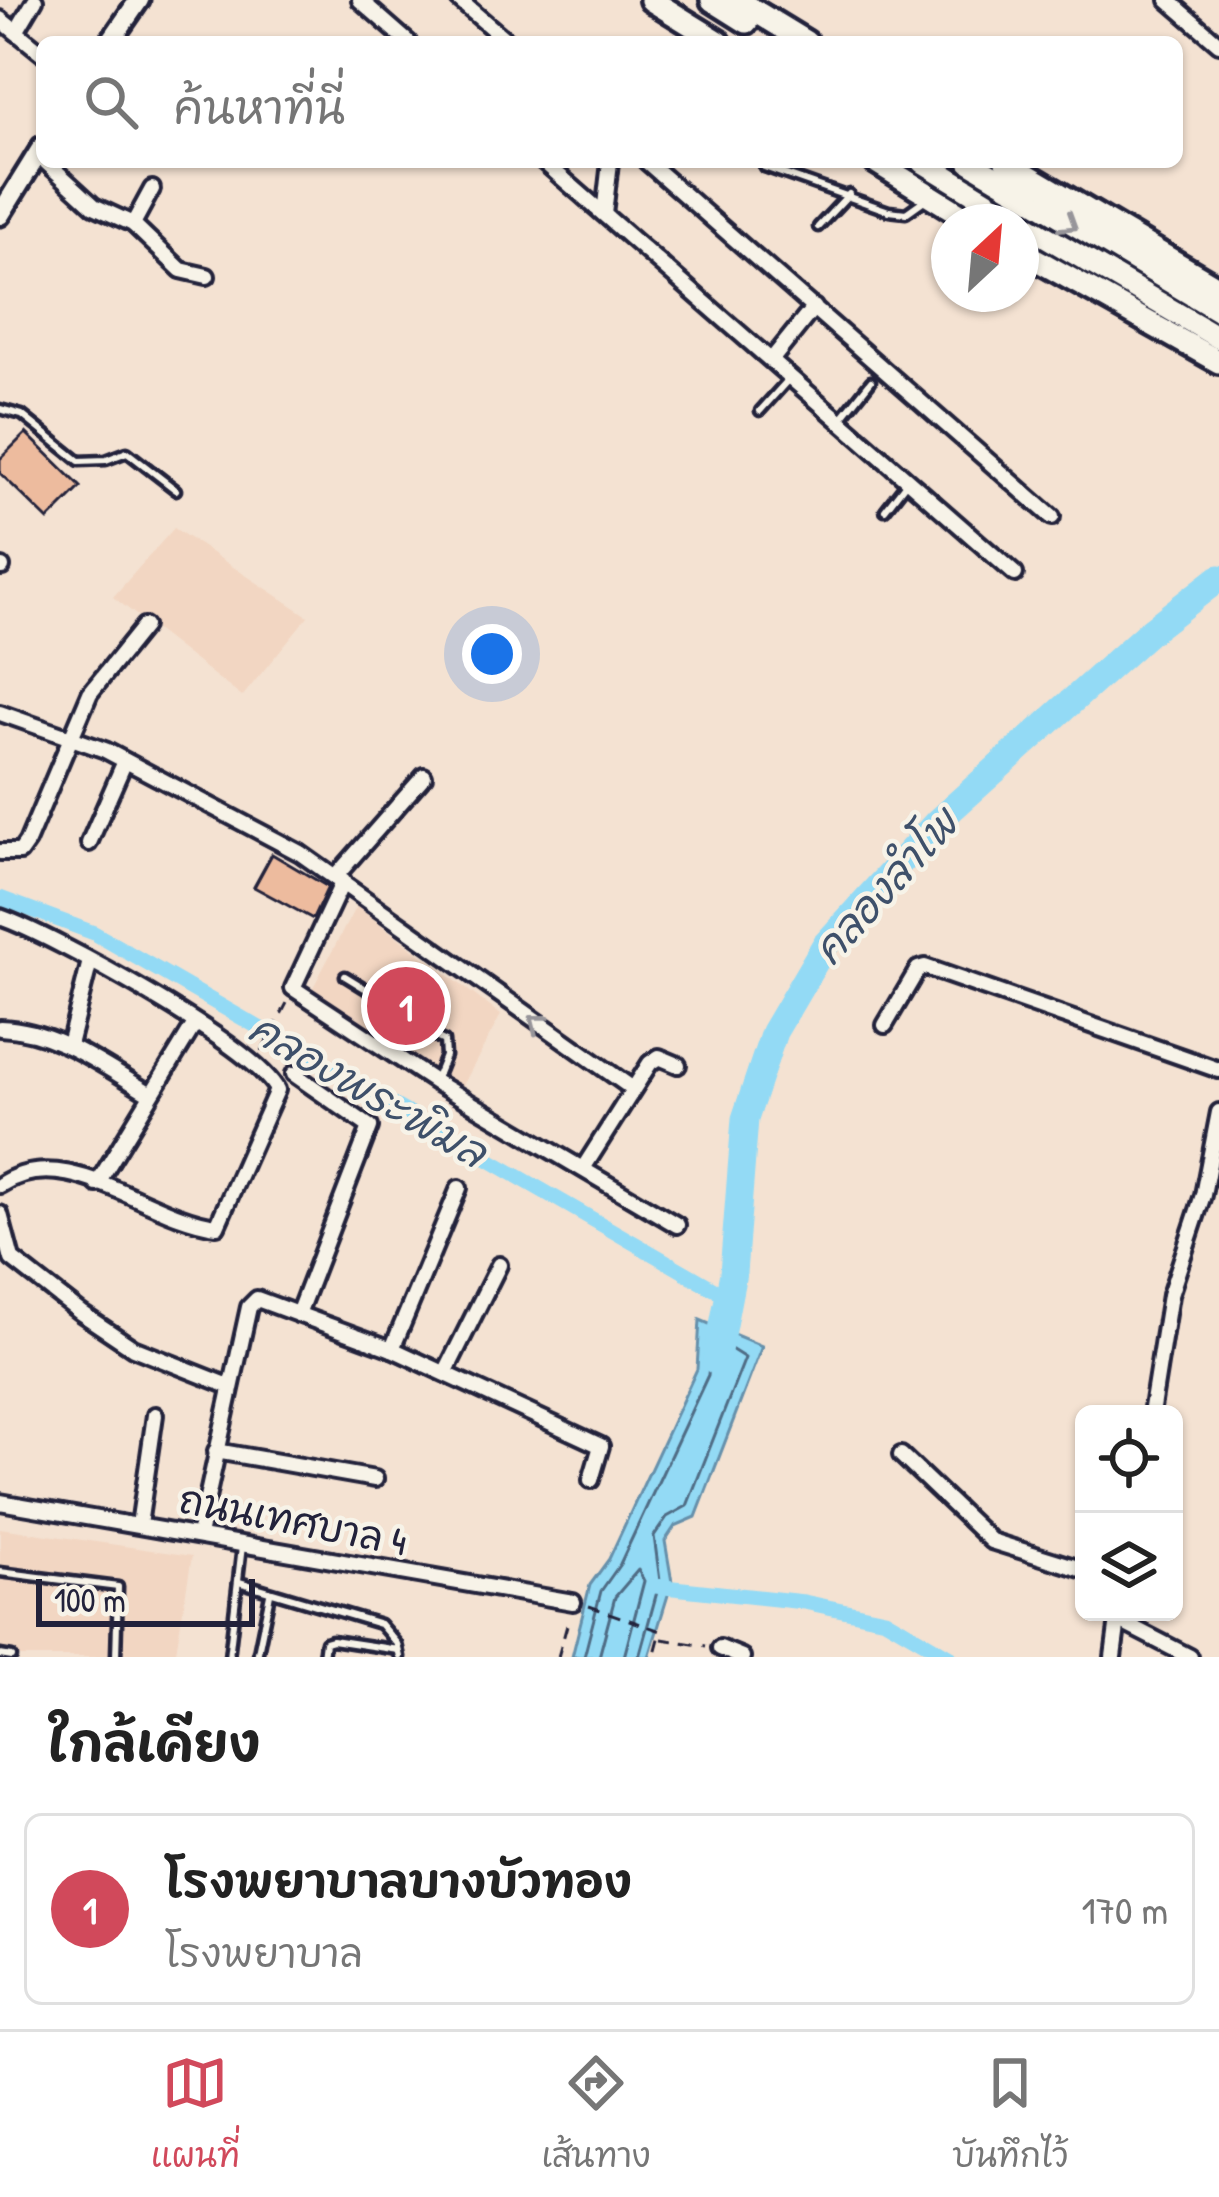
<!DOCTYPE html>
<html lang="th">
<meta charset="utf-8">
<style>
body{margin:0;font-family:"Patrick Hand","Playpen Sans Thai",sans-serif;background:#f2f2f2;color:#222}
.controls{position:absolute;right:36px;bottom:36px;display:grid;overflow:hidden;border-radius:18px;box-shadow:0 3px 9px #0004}
.controls button{width:108px;height:108px;display:grid;place-items:center;padding:0;border:0;border-bottom:3px solid #e0e0e0;background:#fff;color:#222;font:60px sans-serif}
.compass{position:absolute;left:931px;top:204px;width:108px;height:108px;border-radius:50%;background:#fff;box-shadow:0 3px 9px #0004;rotate:26deg}
.scale{position:absolute;left:36px;bottom:30px;width:219px;box-sizing:border-box;padding-left:12px;border:6px solid #22223b;border-top:0;font-size:33px;line-height:42px;white-space:nowrap;color:#22223b;-webkit-text-stroke:9px #f7f3e8;paint-order:stroke}
.you{position:absolute;left:492px;top:654px;width:42px;height:42px;margin:-30px;border:9px solid #fff;border-radius:50%;background:#1a73e8;box-shadow:0 0 0 18px #1a73e833}
.badge{display:grid;place-items:center;width:78px;height:78px;border-radius:50%;background:#d1495b;color:#fff;font-size:39px;font-weight:700}
.pin{position:absolute;translate:-50% -50%;border:6px solid #fff;box-shadow:0 3px 12px #0006}
.list{margin:0;padding:0;list-style:none}
h2{display:flex;justify-content:space-between;align-items:center;height:156px;margin:0;padding:0 48px;font-size:51px}
h2 small{font-size:39px;font-weight:400;color:#767676}
.list li{display:grid;grid-template-columns:78px 1fr auto;gap:36px;align-items:center;box-sizing:border-box;height:192px;margin:0 24px 24px;padding:0 24px;border:3px solid #e0e0e0;border-radius:18px}
.list b{display:block;font-size:45px;white-space:nowrap}
.list p{margin:0;font-size:39px;white-space:nowrap;color:#767676}
.list em{font-size:39px;font-style:normal;color:#767676}
.icon{flex:none;width:66px;height:66px;fill:none;stroke:currentColor;stroke-width:2;stroke-linecap:round;stroke-linejoin:round}
.map{position:relative;flex:none;width:1219px;height:1657px;overflow:hidden}
.search{position:absolute;background:#fff;box-shadow:0 3px 9px #0004;left:36px;right:36px;top:36px;height:132px;display:flex;align-items:center;gap:30px;box-sizing:border-box;padding:0 42px;border-radius:18px;color:#767676;font-size:45px}
.sheet{height:372px;background:#fff}
nav{display:flex;justify-content:space-around;align-items:center;box-sizing:border-box;height:168px;border-top:3px solid #e0e0e0;background:#fff;font-size:33px;color:#767676}
nav a{display:grid;justify-items:center;gap:6px}
nav .on{color:#d1495b}
.map>svg:first-child{display:block}
.built{fill:#f2d6c2}
.water{fill:#93daf5;stroke:#6690ab;stroke-width:3}
.lines{fill:none;stroke-linecap:round;stroke-linejoin:round}
.shore{stroke:#4f6c85;stroke-width:3}
.canal{stroke:#93daf5;stroke-width:15}
.river{stroke:#93daf5;stroke-width:27}
.building{fill:#edbb9e;stroke:#22223b;stroke-width:3}
.lane-casing{stroke:#22223b;stroke-width:15}
.street-casing{stroke:#22223b;stroke-width:22}
.secondary-casing{stroke:#22223b;stroke-width:27}
.primary-casing{stroke:#22223b;stroke-width:30}
.path{stroke:#22223b;stroke-width:3;stroke-dasharray:12 9;stroke-linecap:butt}
.lane{stroke:#f7f3e8;stroke-width:6}
.street{stroke:#f7f3e8;stroke-width:14}
.secondary{stroke:#f7f3e8;stroke-width:18}
.primary{stroke:#f7f3e8;stroke-width:21}
.oneway{stroke:#97959a}
.labels{text-anchor:middle;stroke-width:9;stroke-linejoin:round;paint-order:stroke}
.street-label{font-size:39px;fill:#22223b;stroke:#f7f3e8}
.water-label{font-size:42px;font-style:italic;fill:#3e506a;stroke:#f7f3e8}
</style>
<div class="map">
<svg width="1219" height="1657" viewBox="0 0 1219 1657">
<rect width="100%" height="100%" fill="#f4e2d2"/>
<filter id="ink" filterUnits="userSpaceOnUse"><feTurbulence type="fractalNoise" baseFrequency=".00833" numOctaves="2"/><feDisplacementMap in="SourceGraphic" scale="24" xChannelSelector="R" yChannelSelector="G"/><feConvolveMatrix kernelMatrix="1 2 1 2 8 2 1 2 1" color-interpolation-filters="sRGB"/></filter>
<g filter="url(#ink)">
<g class="built">
<polygon points="174,528 308,616 242,697 113,597"/>
<polygon points="356,906 501,1015 461,1089 308,997"/>
<polygon points="0,1528 192,1556 175,1657 0,1657"/>
</g>
<polygon class="water" points="700,1320 762,1346 696,1517 675,1526 665,1541 672,1582 649,1657 572,1657 590,1585 609,1559 697,1369"/>
<g class="lines">
<g class="shore">
<polyline points="584,1657 601,1591 620,1564 708,1375 711,1344 718,1341 745,1358 687,1506 667,1517 654,1536 660,1581 639,1657"/>
<polyline points="599,1657 615,1597 638,1570 644,1581 624,1657"/>
</g>
<g class="canal">
<polyline points="0,898 94,933 728,1297"/>
<polyline points="655,1586 804,1602 885,1619 950,1657"/>
</g>
<polyline class="river" points="716,1361 733,1273 745,1119 774,1032 825,945 937,822 1149,632 1219,578"/>
</g>
<g class="building">
<polygon points="26,433 81,487 48,520 0,473 0,459"/>
<polygon points="272,854 328,887 313,919 254,887"/>
</g>
<g class="lines">
<defs>
<g id="lane">
<polyline points="764,167 889,211 906,213 927,198"/>
<polyline points="818,227 849,194"/>
<polyline points="0,409 22,415 79,461 106,460 127,452 176,490"/>
<polyline points="760,411 788,380"/>
<polyline points="840,420 871,381"/>
<polyline points="885,510 906,483"/>
<polyline points="345,976 384,1000 396,1018"/>
<polyline points="379,1041 396,1018 444,1041 445,1056 435,1081"/>
<polyline points="0,1572 118,1587 116,1657"/>
<polyline points="239,1582 380,1624 397,1644 400,1657"/>
<polyline points="0,1655 12,1657"/>
<polyline points="229,1657 242,1546"/>
<polyline points="257,1657 270,1594"/>
<polyline points="323,1657 325,1642 332,1640 398,1650"/>
</g>
<g id="street">
<polyline points="360,0 408,42"/>
<polyline points="459,0 508,42"/>
<polyline points="1168,0 1219,44"/>
<polyline points="0,19 42,53"/>
<polyline points="16,32 35,0"/>
<polyline points="46,162 94,206 133,224 181,270 207,276"/>
<polyline points="544,162 1015,574"/>
<polyline points="647,162 1052,517"/>
<polyline points="604,214 610,162"/>
<polyline points="133,224 152,189"/>
<polyline points="773,358 814,307"/>
<polyline points="0,567 2,567"/>
<polyline points="0,713 105,750 300,853 633,1089"/>
<polyline points="89,843 125,761"/>
<polyline points="0,852 20,852 27,842 90,693 144,626"/>
<polyline points="336,876 424,776"/>
<polyline points="343,881 293,988 435,1082 677,1225"/>
<path d="M0,917C52,935 255,1046 277,1090L217,1226C148,1218 66,1140 0,1185"/>
<polyline points="885,1025 918,969 925,967 1219,1070"/>
<path d="M0,1028C57,1030 103,1066 151,1094"/>
<polyline points="69,1045 90,961"/>
<polyline points="294,1074 370,1127 298,1314"/>
<polyline points="584,1167 650,1063 659,1057 678,1065"/>
<polyline points="97,1184 194,1025"/>
<polyline points="0,1214 12,1259 81,1313 133,1348 229,1386"/>
<polyline points="392,1349 459,1188"/>
<polyline points="445,1373 499,1265"/>
<polyline points="1151,1414 1170,1295 1203,1195 1219,1112"/>
<polyline points="216,1451 375,1479"/>
<polyline points="901,1455 991,1541 1084,1570"/>
<polyline points="0,1502 573,1602"/>
<polyline points="139,1525 155,1415"/>
<polyline points="199,1535 249,1307 257,1299 392,1349 601,1446 591,1480"/>
<polyline points="1118,1620 1190,1657"/>
<polyline points="720,1648 742,1657"/>
<polyline points="1113,1657 1119,1612"/>
</g>
<g id="secondary">
<polyline points="110,42 139,0"/>
<polyline points="0,215 42,147"/>
</g>
<g id="primary">
<polyline points="651,0 719,42"/>
<polyline points="712,0 747,22"/>
<polyline points="737,0 806,42"/>
<polyline points="876,162 973,222"/>
<polyline points="923,162 1021,222"/>
<polyline points="970,162 1219,311"/>
<polyline points="1006,162 1219,288"/>
<polyline points="1021,222 1219,338"/>
<polyline points="1021,251 1219,362"/>
</g>
</defs>
<use href="#lane" class="lane-casing"/>
<use href="#street" class="street-casing"/>
<use href="#secondary" class="secondary-casing"/>
<use href="#primary" class="primary-casing"/>
<g class="path">
<polyline points="262,1051 288,1001"/>
<polyline points="589,1606 661,1631 654,1657"/>
<polyline points="662,1639 706,1646"/>
<polyline points="558,1657 569,1618"/>
</g>
<use href="#lane" class="lane"/>
<use href="#street" class="street"/>
<use href="#secondary" class="secondary"/>
<use href="#primary" class="primary"/>
</g>
<defs><path id="oneway-chevron" d="M-2-3.5L2.5 0L-2 3.5" fill="none" stroke-width="1.6" stroke-linecap="round" stroke-linejoin="round" transform="scale(3)"/></defs>
<g class="oneway">
<use href="#oneway-chevron" transform="translate(1069 224) rotate(32)"/>
<use href="#oneway-chevron" transform="translate(537 1022) rotate(-142)"/>
</g>
</g>
<g class="labels">
<g class="street-label">
<text transform="translate(293 1520) rotate(11)" y="14">ถนนเทศบาล 4</text>
</g>
<g class="water-label">
<text transform="translate(885 886) rotate(-48)" y="15">คลองลำโพ</text>
<text transform="translate(368 1090) rotate(30)" y="15">คลองพระพิมล</text>
</g>
</g>
</svg>
<div class="controls">
<button><svg class="icon" aria-label="locate" viewBox="0 0 24 24"><circle cx="12" cy="12" r="6"/><path d="M12 2v4M12 18v4M2 12h4M18 12h4"/></svg></button>
<button><svg class="icon" aria-label="layers" viewBox="0 0 24 24"><path d="M12 4l9 5-9 5-9-5zM3 14l9 5 9-5"/></svg></button>
</div>
<svg class="compass" viewBox="-18 -18 36 36"><path d="M0-13l5 13h-10z" fill="#e53935"/><path d="M0 13l5-13h-10z" fill="#767676"/></svg>
<div class="scale">100 m</div>
<div class="you"></div>
<div class="pin badge" style="left:406px;top:1006px">1</div>
<div class="search"><svg class="icon" aria-label="search" viewBox="0 0 24 24"><circle cx="10" cy="10" r="6"/><path d="M15 15l6 6"/></svg>ค้นหาที่นี่</div>
</div>
<section class="sheet">
<h2>ใกล้เคียง<small></small></h2>
<ul class="list">
<li><span class="badge">1</span><div><b>โรงพยาบาลบางบัวทอง</b><p>โรงพยาบาล</p></div><em>170 m</em></li>
</ul>
</section>
<nav>
<a class="on"><svg class="icon" aria-label="map" viewBox="0 0 24 24"><path d="M3 6l6-2 6 2 6-2v14l-6 2-6-2-6 2zM9 4v14M15 6v14"/></svg>แผนที่</a>
<a><svg class="icon" aria-label="directions" viewBox="0 0 24 24"><path d="M12 3l9 9-9 9-9-9zM9 14v-3h6M13 9l2 2-2 2"/></svg>เส้นทาง</a>
<a><svg class="icon" aria-label="saved" viewBox="0 0 24 24"><path d="M7 4h10v16l-5-4-5 4z"/></svg>บันทึกไว้</a>
</nav>
